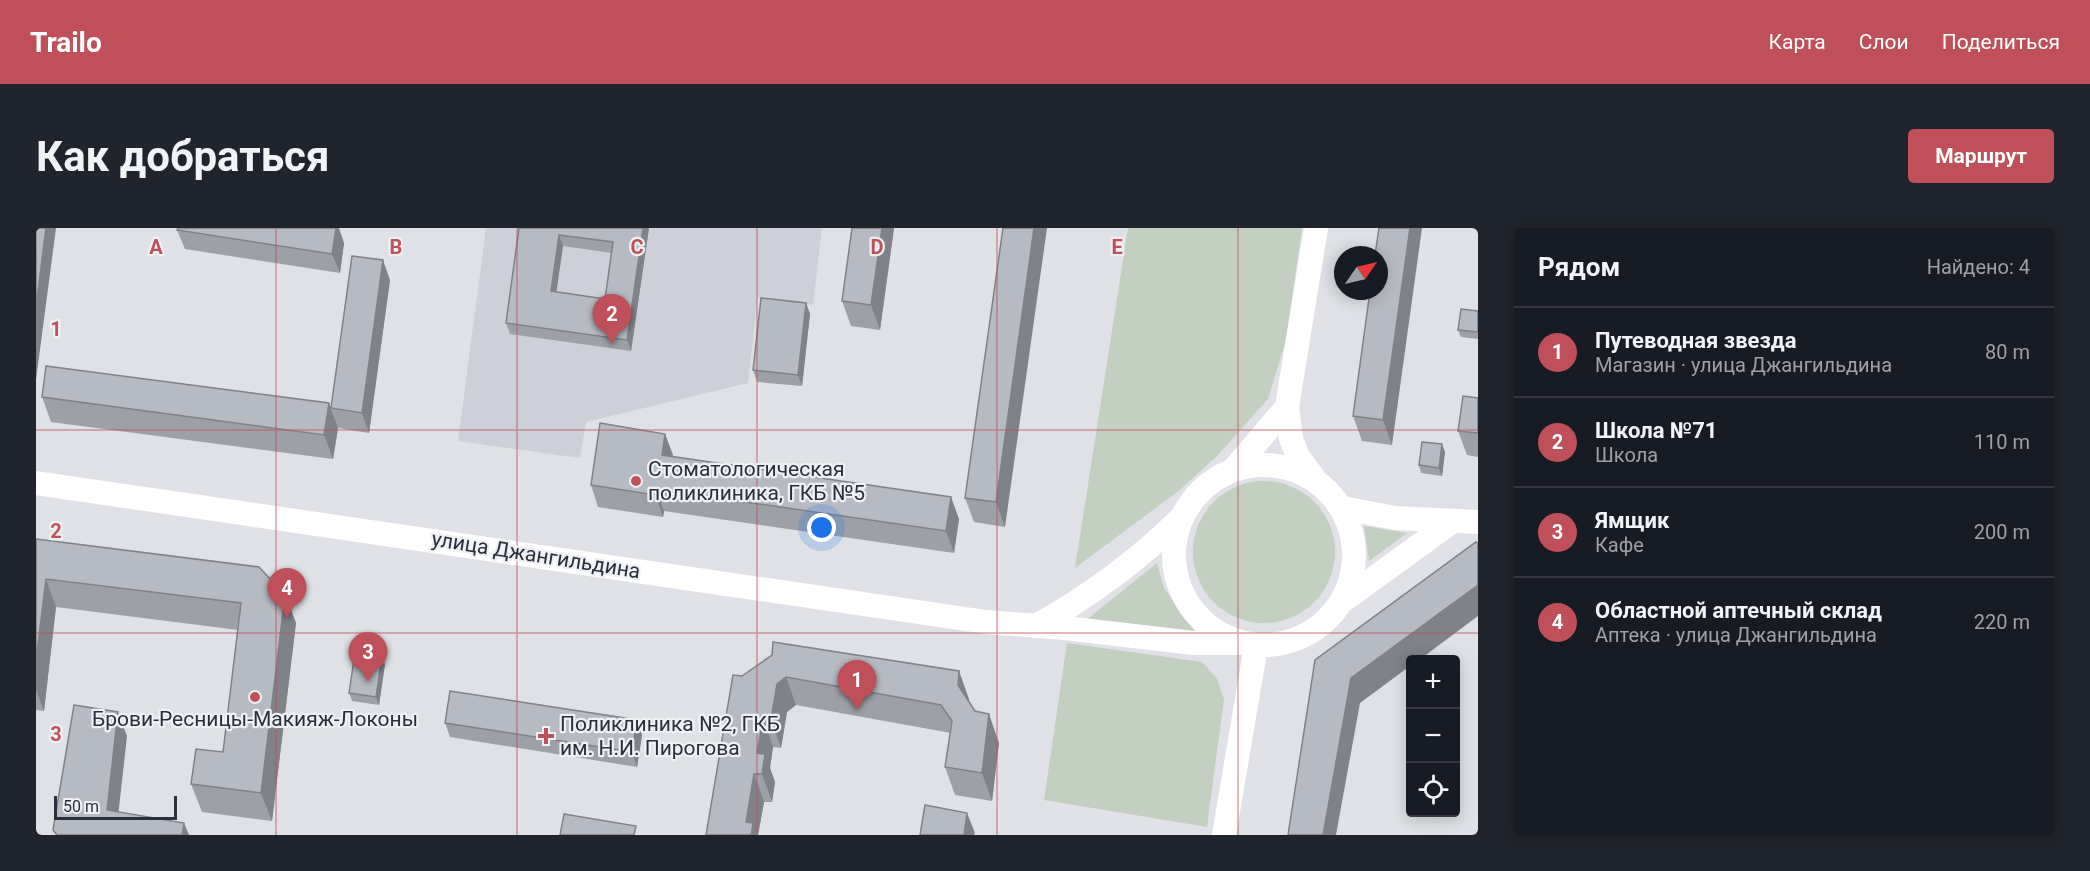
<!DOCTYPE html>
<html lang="ru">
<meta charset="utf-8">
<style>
body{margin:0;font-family:Roboto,sans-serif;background:#20242c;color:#f1f3f6}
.controls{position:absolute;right:18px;bottom:18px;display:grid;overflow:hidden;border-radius:6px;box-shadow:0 3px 15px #0003}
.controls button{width:54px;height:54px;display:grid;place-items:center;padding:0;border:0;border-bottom:2px solid #363941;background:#171b24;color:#f1f3f6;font:30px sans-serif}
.compass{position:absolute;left:1298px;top:18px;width:54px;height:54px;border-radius:50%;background:#171b24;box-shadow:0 3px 15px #0003;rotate:56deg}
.scale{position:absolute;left:18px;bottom:15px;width:123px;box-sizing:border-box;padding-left:6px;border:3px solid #292f3c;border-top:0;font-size:16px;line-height:21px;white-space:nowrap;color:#292f3c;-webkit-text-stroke:4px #eef0f4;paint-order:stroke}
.you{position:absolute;left:786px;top:300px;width:21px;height:21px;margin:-15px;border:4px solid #fff;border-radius:50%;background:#1a73e8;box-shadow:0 0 0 9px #1a73e833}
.badge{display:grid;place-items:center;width:39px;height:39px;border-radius:50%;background:#bf5059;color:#fff;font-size:20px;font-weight:700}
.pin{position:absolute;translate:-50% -50px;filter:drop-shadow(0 2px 3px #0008)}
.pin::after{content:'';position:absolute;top:32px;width:21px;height:18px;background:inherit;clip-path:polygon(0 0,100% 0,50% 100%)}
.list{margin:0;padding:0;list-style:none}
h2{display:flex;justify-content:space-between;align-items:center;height:78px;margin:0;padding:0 24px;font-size:26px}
h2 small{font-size:20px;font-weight:400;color:#9ea1a6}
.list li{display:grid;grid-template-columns:39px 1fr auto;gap:18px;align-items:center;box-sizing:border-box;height:90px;padding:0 24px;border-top:2px solid #363941}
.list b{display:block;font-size:22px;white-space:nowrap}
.list p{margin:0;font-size:20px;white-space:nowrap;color:#9ea1a6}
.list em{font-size:20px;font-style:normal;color:#9ea1a6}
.icon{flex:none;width:33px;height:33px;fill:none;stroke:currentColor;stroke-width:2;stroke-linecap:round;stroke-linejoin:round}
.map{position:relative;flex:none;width:1442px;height:607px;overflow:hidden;border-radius:6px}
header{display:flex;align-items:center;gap:36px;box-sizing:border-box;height:84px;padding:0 30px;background:#bf5059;color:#fff}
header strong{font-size:28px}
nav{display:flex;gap:33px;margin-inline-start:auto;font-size:21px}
.intro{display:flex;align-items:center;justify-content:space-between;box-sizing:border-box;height:144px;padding:0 36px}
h1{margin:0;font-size:42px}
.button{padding:15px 27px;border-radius:6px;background:#bf5059;color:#fff;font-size:21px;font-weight:700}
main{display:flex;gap:36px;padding:0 36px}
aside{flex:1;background:#171b24;border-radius:6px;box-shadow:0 3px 15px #0003}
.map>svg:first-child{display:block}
.built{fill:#cdd0d8}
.green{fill:#c3cfc1}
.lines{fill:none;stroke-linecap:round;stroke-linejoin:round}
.secondary{stroke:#fff;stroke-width:24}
.wall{fill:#9da0a7;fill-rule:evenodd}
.shaded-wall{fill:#7f8288}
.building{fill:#b6bac2;stroke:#7f8288;stroke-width:1.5;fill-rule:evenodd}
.grid{fill:none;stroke:#bf5059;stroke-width:1.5;stroke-opacity:0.55}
.poi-dot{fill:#bf5059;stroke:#eef0f4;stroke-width:2}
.labels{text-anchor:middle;stroke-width:4.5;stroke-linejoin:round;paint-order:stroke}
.poi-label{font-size:21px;fill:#292f3c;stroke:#eef0f4;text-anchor:start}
.street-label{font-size:21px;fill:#292f3c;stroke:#eef0f4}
.grid-label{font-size:20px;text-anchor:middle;font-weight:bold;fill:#bf5059;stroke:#eef0f4;stroke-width:4.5;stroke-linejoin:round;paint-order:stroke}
</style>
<header>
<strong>Trailo</strong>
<nav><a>Карта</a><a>Слои</a><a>Поделиться</a></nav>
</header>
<div class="intro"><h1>Как добраться</h1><a class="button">Маршрут</a></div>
<main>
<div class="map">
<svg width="1442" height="607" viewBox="0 0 1442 607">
<rect width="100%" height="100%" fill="#dfe1e6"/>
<polygon class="built" points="450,0 786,0 777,77 722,70 712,155 550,194 544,230 422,213"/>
<g class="green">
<polygon points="1092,0 1266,0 1250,112 1232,171 1181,228 1145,261 1039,340"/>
<circle cx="1228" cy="324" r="71"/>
<polygon points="1328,298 1371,305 1333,333"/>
<polygon points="1121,335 1128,360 1163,409 1049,393"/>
<polygon points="1031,415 1166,434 1181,451 1188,471 1171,599 1008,572"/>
</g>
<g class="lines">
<g class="secondary">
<circle cx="1228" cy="327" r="90"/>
<polyline points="1198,241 1251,179"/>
<polyline points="1277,249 1262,229 1255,211 1251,179 1280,0"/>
<polyline points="0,255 950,394 1029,400 1158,415 1203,415"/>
<polyline points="1306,280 1359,290 1442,294"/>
<polyline points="1308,372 1414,295"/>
<path d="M1000,398C1054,368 1100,334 1144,291"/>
<polyline points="1188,607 1220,418"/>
</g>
</g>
<g class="wall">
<path d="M483,0H613L595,123L474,106L470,95ZM527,18L576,25L569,71L520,64Z"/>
<polygon points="816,0 858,0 844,102 815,98 806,73"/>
<polygon points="967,0 969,299 938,294 929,270"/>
<polygon points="1343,0 1356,217 1326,213 1317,188"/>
<polygon points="141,2 308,15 304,45 149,21"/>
<polygon points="354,52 333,205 302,200 295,180"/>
<polygon points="770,75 774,86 766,158 721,154 717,142"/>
<polygon points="1442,83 1442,111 1425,109 1422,102"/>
<polygon points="6,169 293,175 302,200 297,231 15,194"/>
<polygon points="1442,170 1442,229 1431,227 1422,203"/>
<polygon points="629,206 637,229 923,291 918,325 628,283 627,289 562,279 555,257"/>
<polygon points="1409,224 1406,248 1385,245 1383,237"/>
<polygon points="0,311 249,367 260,395 236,593 166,584 155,556 187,524 202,402 20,379 8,483 0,482"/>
<polygon points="736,427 933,471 933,474 963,515 956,573 919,567 909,539 915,505 760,477 751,484 745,520 737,519 734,540 739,554 736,574 728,574 722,607 670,607 706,448"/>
<polygon points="349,436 343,477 316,473 313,465"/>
<polygon points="601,492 606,507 601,539 414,509 409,495"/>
</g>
<g class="shaded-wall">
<polygon points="10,0 20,0 0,152 0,79"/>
<polygon points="300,0 303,0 308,15 304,45 296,26"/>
<polygon points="607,0 613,0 595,123 591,112"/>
<polygon points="846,0 858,0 844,102 835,77"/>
<polygon points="998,0 1011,0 969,299 960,274"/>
<polygon points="1374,0 1386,0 1356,217 1347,192"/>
<polygon points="523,7 527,18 519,74 515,63"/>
<polygon points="347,32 354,52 333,205 326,185"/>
<polygon points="770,75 774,86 766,158 762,147"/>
<polygon points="293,175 302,200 297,231 288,207"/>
<polygon points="629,206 637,227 634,249 626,227"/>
<polygon points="1406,216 1409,224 1406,248 1403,240"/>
<polygon points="620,261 628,283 627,289 619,267"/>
<polygon points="915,269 923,291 918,325 910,303"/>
<polygon points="10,351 20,379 8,483 0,462 0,433"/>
<polygon points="1442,357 1442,388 1383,432 1374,432 1374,438 1324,475 1300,607 1287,607 1315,450"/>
<polygon points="249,367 260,395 236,593 225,565"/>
<polygon points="346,428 349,436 343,477 340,469"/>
<polygon points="923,443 933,471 932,485 922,457"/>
<polygon points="750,449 760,477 751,484 745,520 735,491 741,456"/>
<polygon points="82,484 91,508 80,607 71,582"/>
<polygon points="953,486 963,515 956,573 946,545"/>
<polygon points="727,490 737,519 734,540 739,554 736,574 726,546 721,525"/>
<polygon points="601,492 606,507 601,539 596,524"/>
<polygon points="718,546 728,574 722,607 714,607 710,594"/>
<polygon points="931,585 939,605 938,607 928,607"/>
<polygon points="148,595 153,607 146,607"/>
</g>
<g class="building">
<polygon points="0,0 10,0 0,79"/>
<polygon points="142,0 300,0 296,26 141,2"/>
<path d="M483,0H607L591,112L470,95ZM523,7L577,14L569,71L515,63Z"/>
<polygon points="816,0 846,0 835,77 806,73"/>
<polygon points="967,0 998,0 960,274 929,270"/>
<polygon points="1343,0 1374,0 1347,192 1317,188 1334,63 1343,63 1343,27 1339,27"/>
<polygon points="316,28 347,32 326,185 295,180"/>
<polygon points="725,70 770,75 762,147 717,142"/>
<polygon points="1425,81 1442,83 1442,104 1422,102"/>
<polygon points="10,138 293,175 288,207 6,169"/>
<polygon points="1427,168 1442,170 1442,205 1422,203"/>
<polygon points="564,195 629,206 626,227 915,269 910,303 620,261 619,267 555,257"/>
<polygon points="1386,214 1406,216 1403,240 1383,237"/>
<polygon points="0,311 223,339 249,367 225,565 155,556 160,521 187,524 205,375 10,351 0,433"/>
<polygon points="1440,314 1442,315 1442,357 1315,450 1287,607 1252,607 1279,432"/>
<polygon points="737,414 923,443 922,457 939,483 953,486 946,545 909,539 916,493 905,477 750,449 741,456 735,491 727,490 721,525 729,526 726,546 718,546 710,594 717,595 715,607 670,607 697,447 706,448 736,427"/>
<polygon points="319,425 346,428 340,469 313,465"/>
<polygon points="414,463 601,492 596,524 409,495"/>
<polygon points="38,477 82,484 71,582 148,595 146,607 21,607 17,602"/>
<polygon points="889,577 931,585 928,607 884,607"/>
<polygon points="528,586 600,598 598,607 524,607"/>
</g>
<path class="grid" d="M240,0V607M481,0V607M721,0V607M961,0V607M1202,0V607M0,202H1442M0,405H1442"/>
<g class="poi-dot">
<circle cx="600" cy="253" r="6"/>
<circle cx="219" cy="469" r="6"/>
<path d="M507 499h6v6h6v6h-6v6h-6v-6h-6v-6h6z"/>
</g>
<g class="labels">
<g class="poi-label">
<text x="612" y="248">Стоматологическая<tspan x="612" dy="24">поликлиника, ГКБ №5</tspan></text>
<text x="219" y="498" text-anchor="middle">Брови-Ресницы-Макияж-Локоны</text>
<text x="524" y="503">Поликлиника №2, ГКБ<tspan x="524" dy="24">им. Н.И. Пирогова</tspan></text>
</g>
<g class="street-label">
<text transform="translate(500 327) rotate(9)" y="7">улица Джангильдина</text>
</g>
</g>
<g class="grid-label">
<text x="120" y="26">A</text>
<text x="360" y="26">B</text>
<text x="601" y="26">C</text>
<text x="841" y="26">D</text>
<text x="1081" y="26">E</text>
<text x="20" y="108">1</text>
<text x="20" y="310">2</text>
<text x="20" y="513">3</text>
</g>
</svg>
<div class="controls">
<button>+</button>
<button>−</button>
<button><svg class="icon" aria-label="locate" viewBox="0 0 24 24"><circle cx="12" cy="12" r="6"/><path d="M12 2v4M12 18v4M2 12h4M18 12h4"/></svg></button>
</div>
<svg class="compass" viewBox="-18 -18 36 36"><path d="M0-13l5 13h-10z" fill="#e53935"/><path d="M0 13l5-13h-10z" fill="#9ea1a6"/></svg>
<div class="scale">50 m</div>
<div class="you"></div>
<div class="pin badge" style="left:821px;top:482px">1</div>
<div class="pin badge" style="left:576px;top:116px">2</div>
<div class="pin badge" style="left:332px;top:454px">3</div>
<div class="pin badge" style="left:251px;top:390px">4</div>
</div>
<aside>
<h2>Рядом<small>Найдено: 4</small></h2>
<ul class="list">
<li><span class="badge">1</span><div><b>Путеводная звезда</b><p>Магазин · улица Джангильдина</p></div><em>80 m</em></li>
<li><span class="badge">2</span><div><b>Школа №71</b><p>Школа</p></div><em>110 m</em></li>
<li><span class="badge">3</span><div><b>Ямщик</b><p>Кафе</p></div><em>200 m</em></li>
<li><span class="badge">4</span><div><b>Областной аптечный склад</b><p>Аптека · улица Джангильдина</p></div><em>220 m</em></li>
</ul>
</aside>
</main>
